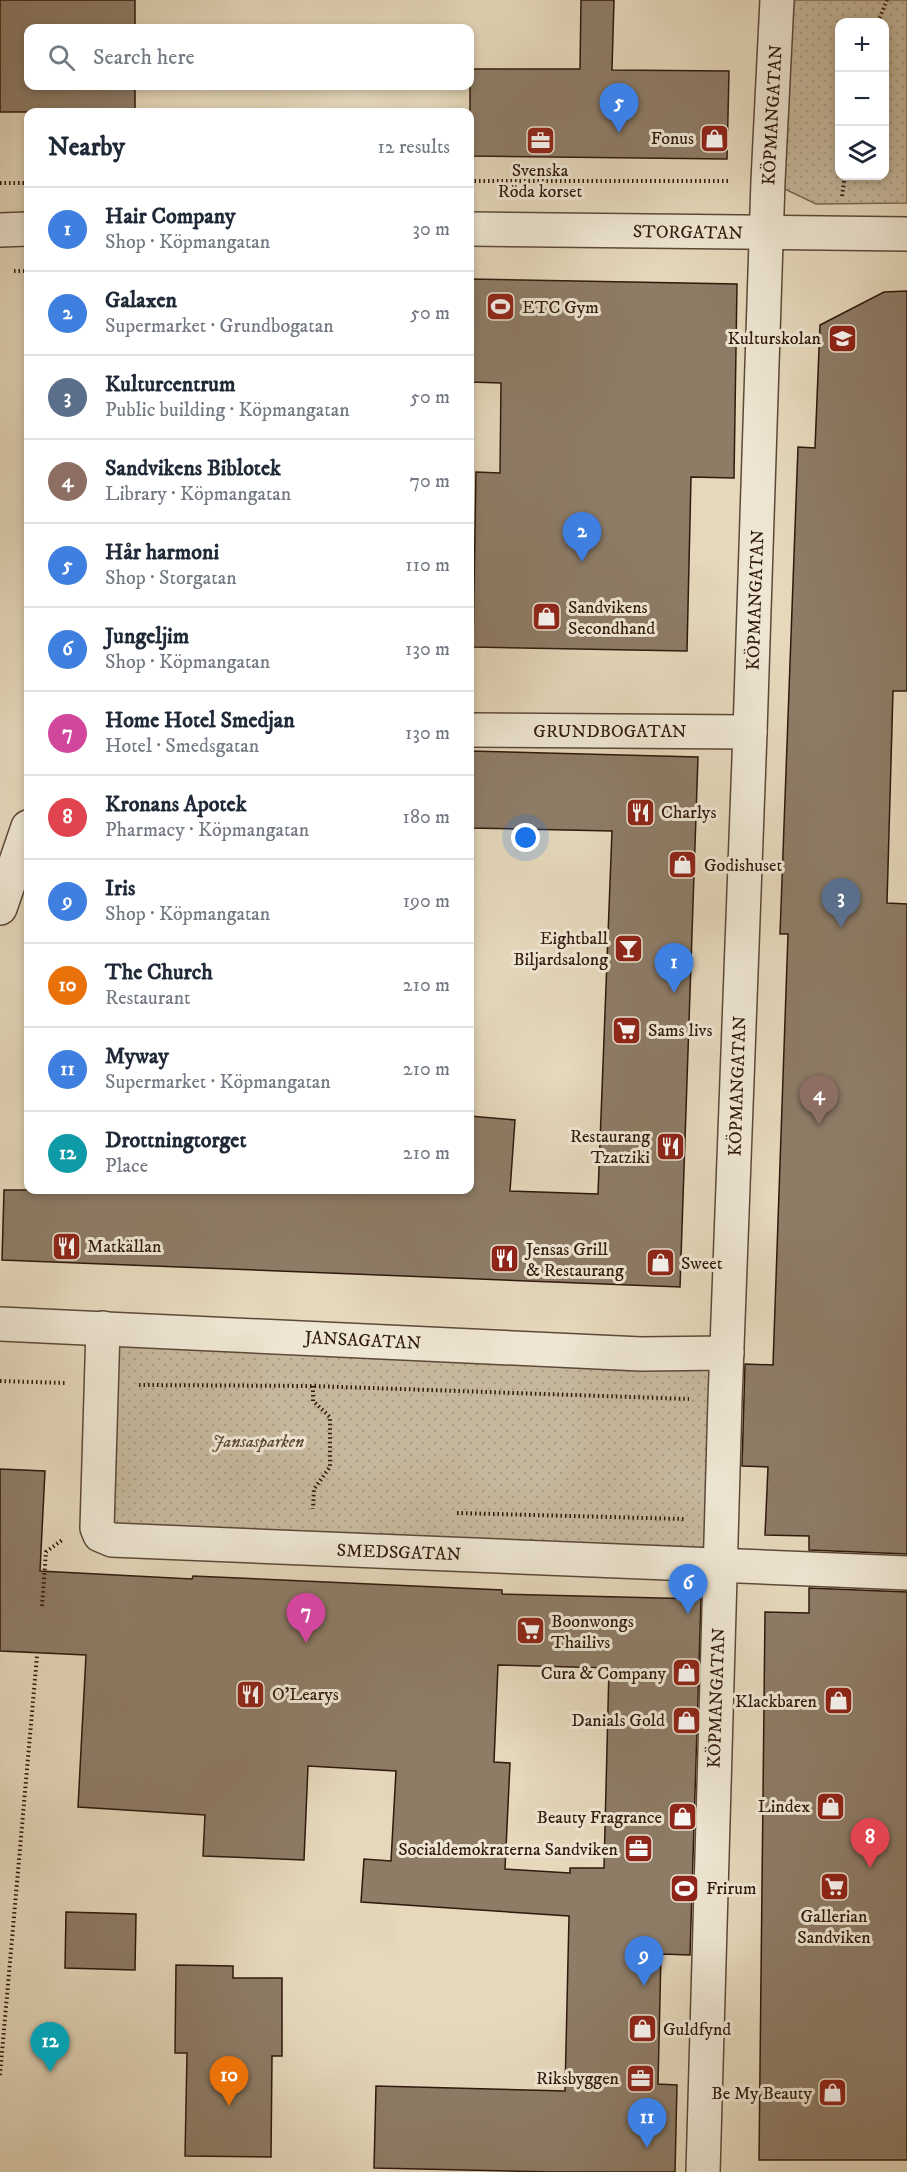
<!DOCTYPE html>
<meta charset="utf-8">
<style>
body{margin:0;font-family:"IM FELL DW Pica",serif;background:#f6f6f7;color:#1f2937}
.controls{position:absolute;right:18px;top:18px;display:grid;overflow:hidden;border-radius:12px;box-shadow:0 3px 9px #0003}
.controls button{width:54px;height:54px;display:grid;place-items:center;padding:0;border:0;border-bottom:2px solid #e0e1e3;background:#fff;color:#1f2937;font:30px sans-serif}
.you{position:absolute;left:526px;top:838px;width:21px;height:21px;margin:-15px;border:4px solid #fff;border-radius:50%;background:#1a73e8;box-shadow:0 0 0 9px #1a73e833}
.badge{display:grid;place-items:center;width:39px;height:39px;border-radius:50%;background:#111827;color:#fff;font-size:20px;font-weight:700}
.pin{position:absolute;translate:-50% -50px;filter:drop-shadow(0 2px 3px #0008)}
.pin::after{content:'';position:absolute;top:32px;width:21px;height:18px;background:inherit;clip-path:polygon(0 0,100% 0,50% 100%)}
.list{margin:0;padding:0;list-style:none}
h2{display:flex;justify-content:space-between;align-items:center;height:78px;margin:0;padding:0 24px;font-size:26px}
h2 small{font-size:20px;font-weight:400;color:#747a83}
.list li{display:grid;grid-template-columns:39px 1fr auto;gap:18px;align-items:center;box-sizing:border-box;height:84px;padding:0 24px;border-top:2px solid #e0e1e3}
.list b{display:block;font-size:22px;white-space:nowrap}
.list p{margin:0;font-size:20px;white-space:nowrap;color:#747a83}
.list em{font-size:20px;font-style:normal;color:#747a83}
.icon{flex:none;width:33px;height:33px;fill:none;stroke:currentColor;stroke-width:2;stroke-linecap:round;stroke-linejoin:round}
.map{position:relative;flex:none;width:907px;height:2172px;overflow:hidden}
.search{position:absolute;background:#fff;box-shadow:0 3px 9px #0003;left:24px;top:24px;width:450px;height:66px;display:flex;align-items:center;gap:15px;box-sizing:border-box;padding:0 21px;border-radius:12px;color:#747a83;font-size:22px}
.panel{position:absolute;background:#fff;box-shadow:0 3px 9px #0003;left:24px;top:108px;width:450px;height:1086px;border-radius:12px}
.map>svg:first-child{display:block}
.park{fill:url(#park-dots);stroke:#7b6855;stroke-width:1.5;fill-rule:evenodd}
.building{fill:#8e7c67;stroke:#30190d;stroke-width:1.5;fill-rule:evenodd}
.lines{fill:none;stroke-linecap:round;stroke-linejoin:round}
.street-casing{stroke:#5d4938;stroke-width:36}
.path{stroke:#30190d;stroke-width:4;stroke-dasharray:1.5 3;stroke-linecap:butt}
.street{stroke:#eee6d3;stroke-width:33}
.labels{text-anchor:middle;stroke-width:6;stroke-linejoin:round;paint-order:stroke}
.street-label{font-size:18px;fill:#30190d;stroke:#eee6d3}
.poi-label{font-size:18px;fill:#30190d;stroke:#eee6d3;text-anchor:end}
.park-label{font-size:18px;font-style:italic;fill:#5d4938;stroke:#eee6d3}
</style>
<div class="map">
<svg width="907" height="2172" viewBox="0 0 907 2172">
<defs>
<pattern id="park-dots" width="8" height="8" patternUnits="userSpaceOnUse" patternTransform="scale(1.5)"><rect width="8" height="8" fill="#c6b89d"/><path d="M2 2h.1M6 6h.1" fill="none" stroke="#aa9e86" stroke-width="1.8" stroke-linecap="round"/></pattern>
</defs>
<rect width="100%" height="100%" fill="#e5d8bb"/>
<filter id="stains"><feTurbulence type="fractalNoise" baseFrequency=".00333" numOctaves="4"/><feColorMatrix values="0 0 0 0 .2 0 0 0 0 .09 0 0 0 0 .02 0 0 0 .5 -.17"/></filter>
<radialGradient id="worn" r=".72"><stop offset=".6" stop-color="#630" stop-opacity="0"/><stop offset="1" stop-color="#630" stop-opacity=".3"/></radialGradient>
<g class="park">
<path d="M777,0H907V203L816,204L768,181ZM840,22H884V176H840Z"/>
<polygon points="103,1328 727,1353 720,1566 112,1540"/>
</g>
<g class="building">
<polygon points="0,0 135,0 135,28 28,28 28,86 135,86 135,112 0,112"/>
<polygon points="581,0 614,0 612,70 729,71 727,159 470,156 470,69 580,69"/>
<polygon points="470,279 737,284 734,478 691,477 687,651 473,647 476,472 500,473 501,383 470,382"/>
<polygon points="907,291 907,691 893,691 887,903 907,904 907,1554 809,1550 809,1536 765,1535 768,1467 742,1466 745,1364 773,1365 788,934 780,934 798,447 815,448 820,325 884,292"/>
<polygon points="470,751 698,757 680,1287 2,1260 4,1190 470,1190 470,1116 515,1120 510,1191 598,1194 612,831 470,828"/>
<path d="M0,1469L45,1471L40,1571L192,1579L193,1576L502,1590V1594L701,1599L690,1955L661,1954L658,2084L677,2085L675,2172H551L374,2168L376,2086L565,2091L569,1916L361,1902L364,1859L391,1861L396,1771L308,1766L304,1860L203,1856L205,1815L78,1807L86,1655L0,1651ZM498,1665L609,1668L604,1868H570V1873L505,1869L510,1763L494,1762Z"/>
<polygon points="809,1588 907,1592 907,2160 759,2160 765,1612 809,1613"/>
<polygon points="66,1912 136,1914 135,1970 65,1968"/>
<polygon points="176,1965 233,1966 233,1978 282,1978 282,2056 272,2056 271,2157 185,2156 187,2053 175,2053"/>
</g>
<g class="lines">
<defs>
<g id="street">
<polyline points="470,229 907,234"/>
<polyline points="0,230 28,229"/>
<polyline points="470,730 750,732"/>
<polyline points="0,908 28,827"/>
<polyline points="0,1324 641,1354 727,1353"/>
<polyline points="103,1328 97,1528 100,1535 112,1540 907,1573"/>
<polyline points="703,2172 725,1400 750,732 768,181 777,0"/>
</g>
</defs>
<use href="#street" class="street-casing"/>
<g class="path">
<polyline points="878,22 887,0"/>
<polyline points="470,181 730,181"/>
<polyline points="0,183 28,183"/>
<polyline points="842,196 845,176"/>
<polyline points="14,271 28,271"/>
<polyline points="0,1381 65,1383"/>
<polyline points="139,1385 313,1386 689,1399"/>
<polyline points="313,1386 313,1401 330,1417 330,1467 314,1489 313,1509"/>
<polyline points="457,1513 684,1519"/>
<polyline points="42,1606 46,1552 62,1540"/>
<polyline points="0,2075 37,1656"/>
</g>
<use href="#street" class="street"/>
</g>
<defs>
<symbol id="shop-square" viewBox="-11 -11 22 22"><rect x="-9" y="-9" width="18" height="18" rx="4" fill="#8f2418" stroke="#eee6d3"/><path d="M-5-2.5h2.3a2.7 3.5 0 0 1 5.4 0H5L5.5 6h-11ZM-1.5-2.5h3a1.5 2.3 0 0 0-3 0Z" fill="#fff"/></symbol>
<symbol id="office-square" viewBox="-11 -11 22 22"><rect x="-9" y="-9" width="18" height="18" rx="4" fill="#8f2418" stroke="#eee6d3"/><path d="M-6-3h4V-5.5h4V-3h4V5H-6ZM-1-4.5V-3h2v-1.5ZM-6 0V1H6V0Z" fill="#fff"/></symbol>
<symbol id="stadium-square" viewBox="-11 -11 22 22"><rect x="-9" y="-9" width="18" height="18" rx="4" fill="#8f2418" stroke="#eee6d3"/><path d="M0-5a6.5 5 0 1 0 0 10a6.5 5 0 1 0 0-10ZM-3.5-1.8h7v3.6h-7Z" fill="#fff"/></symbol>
<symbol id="school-square" viewBox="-11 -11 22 22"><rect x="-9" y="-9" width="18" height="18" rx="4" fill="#8f2418" stroke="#eee6d3"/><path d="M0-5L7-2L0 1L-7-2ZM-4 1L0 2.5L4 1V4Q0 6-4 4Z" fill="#fff"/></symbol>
<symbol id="restaurant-square" viewBox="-11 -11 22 22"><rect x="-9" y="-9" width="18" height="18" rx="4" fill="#8f2418" stroke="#eee6d3"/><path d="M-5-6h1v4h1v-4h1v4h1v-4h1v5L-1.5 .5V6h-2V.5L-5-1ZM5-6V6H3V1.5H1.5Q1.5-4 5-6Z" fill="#fff"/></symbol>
<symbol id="bar-square" viewBox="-11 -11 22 22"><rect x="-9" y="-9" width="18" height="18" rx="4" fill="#8f2418" stroke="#eee6d3"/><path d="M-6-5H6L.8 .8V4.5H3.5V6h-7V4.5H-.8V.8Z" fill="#fff"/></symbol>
<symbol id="supermarket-square" viewBox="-11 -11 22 22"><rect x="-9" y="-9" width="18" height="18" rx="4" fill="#8f2418" stroke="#eee6d3"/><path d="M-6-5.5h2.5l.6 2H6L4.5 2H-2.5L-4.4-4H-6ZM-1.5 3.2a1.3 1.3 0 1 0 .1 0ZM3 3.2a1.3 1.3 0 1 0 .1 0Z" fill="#fff"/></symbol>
</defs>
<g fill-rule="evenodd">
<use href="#shop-square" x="698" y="122" width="33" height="33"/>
<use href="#office-square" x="524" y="124" width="33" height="33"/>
<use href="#stadium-square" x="484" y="290" width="33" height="33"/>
<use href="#school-square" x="826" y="322" width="33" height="33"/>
<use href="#shop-square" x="530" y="600" width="33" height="33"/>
<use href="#restaurant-square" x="624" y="796" width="33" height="33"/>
<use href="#shop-square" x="666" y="848" width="33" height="33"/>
<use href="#bar-square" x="612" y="932" width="33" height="33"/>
<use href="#supermarket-square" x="610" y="1014" width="33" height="33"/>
<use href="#restaurant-square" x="654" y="1130" width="33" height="33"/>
<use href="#restaurant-square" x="50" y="1230" width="33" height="33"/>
<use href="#restaurant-square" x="488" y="1242" width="33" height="33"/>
<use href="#shop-square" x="644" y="1246" width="33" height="33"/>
<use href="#supermarket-square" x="514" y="1614" width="33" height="33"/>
<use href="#shop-square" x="670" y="1656" width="33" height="33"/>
<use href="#restaurant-square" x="234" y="1678" width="33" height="33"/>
<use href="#shop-square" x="822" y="1684" width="33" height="33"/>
<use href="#shop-square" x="670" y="1704" width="33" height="33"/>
<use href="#shop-square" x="814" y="1790" width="33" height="33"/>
<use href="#shop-square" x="666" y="1800" width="33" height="33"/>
<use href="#office-square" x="622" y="1832" width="33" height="33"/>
<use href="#supermarket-square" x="818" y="1870" width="33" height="33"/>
<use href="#stadium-square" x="668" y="1872" width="33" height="33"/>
<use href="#shop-square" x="626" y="2012" width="33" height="33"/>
<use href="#office-square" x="624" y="2062" width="33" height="33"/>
<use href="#shop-square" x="816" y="2076" width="33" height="33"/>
</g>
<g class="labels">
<g class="street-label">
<text transform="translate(772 115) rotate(-87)" y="6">KÖPMANGATAN</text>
<text transform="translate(688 232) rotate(1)" y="6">STORGATAN</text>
<text transform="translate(755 600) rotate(-88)" y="6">KÖPMANGATAN</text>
<text x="610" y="737">GRUNDBOGATAN</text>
<text transform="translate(737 1086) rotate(-88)" y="6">KÖPMANGATAN</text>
<text transform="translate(363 1340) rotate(3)" y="6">JANSAGATAN</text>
<text transform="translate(399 1552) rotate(2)" y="6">SMEDSGATAN</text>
<text transform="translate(716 1698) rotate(-88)" y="6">KÖPMANGATAN</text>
</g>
<g class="poi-label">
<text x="694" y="144">Fonus</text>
<text x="540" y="176" text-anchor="middle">Svenska<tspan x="540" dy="21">Röda korset</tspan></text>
<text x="522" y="313" text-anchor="start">ETC Gym</text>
<text x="821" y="344">Kulturskolan</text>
<text x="568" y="613" text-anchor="start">Sandvikens<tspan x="568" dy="21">Secondhand</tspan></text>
<text x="661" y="818" text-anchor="start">Charlys</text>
<text x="704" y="871" text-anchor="start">Godishuset</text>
<text x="608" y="944">Eightball<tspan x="608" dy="21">Biljardsalong</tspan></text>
<text x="648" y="1036" text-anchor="start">Sams livs</text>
<text x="650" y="1142">Restaurang<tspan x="650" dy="21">Tzatziki</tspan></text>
<text x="87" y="1252" text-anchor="start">Matkällan</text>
<text x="526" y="1255" text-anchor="start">Jensas Grill<tspan x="526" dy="21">&amp; Restaurang</tspan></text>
<text x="681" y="1269" text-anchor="start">Sweet</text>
<text x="551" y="1627" text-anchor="start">Boonwongs<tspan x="551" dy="21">Thailivs</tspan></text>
<text x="666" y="1679">Cura &amp; Company</text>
<text x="272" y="1700" text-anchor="start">O'Learys</text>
<text x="817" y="1707">Klackbaren</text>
<text x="665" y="1726">Danials Gold</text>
<text x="810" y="1812">Lindex</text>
<text x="662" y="1823">Beauty Fragrance</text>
<text x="618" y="1855">Socialdemokraterna Sandviken</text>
<text x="706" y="1894" text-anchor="start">Frirum</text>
<text x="834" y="1922" text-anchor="middle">Gallerian<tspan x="834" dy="21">Sandviken</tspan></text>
<text x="663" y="2035" text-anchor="start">Guldfynd</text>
<text x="619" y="2084">Riksbyggen</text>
<text x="812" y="2099">Be My Beauty</text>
</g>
<g class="park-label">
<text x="258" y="1447">Jansasparken</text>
</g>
</g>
<rect width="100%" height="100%" filter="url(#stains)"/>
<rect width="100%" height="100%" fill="url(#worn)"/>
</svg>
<div class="controls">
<button>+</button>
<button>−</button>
<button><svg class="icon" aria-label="layers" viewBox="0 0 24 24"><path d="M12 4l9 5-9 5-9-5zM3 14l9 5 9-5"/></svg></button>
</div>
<div class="you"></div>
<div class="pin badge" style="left:674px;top:993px;background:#3f7fe0">1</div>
<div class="pin badge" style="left:582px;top:562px;background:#3f7fe0">2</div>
<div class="pin badge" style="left:841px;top:928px;background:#5c6f8a">3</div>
<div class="pin badge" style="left:819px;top:1125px;background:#8d6e63">4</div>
<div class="pin badge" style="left:619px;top:133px;background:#3f7fe0">5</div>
<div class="pin badge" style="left:688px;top:1614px;background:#3f7fe0">6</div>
<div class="pin badge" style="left:306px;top:1643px;background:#d1479c">7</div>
<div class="pin badge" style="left:870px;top:1868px;background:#e0444e">8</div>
<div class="pin badge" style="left:644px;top:1986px;background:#3f7fe0">9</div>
<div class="pin badge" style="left:229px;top:2106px;background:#e8710a">10</div>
<div class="pin badge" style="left:647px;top:2148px;background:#3f7fe0">11</div>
<div class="pin badge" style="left:50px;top:2072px;background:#0f9aa8">12</div>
<div class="search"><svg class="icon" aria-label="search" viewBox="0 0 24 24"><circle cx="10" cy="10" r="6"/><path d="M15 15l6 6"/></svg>Search here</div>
<section class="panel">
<h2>Nearby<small>12 results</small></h2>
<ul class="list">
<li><span class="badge" style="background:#3f7fe0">1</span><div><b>Hair Company</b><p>Shop · Köpmangatan</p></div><em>30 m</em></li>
<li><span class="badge" style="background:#3f7fe0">2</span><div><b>Galaxen</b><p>Supermarket · Grundbogatan</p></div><em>50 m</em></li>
<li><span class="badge" style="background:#5c6f8a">3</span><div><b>Kulturcentrum</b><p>Public building · Köpmangatan</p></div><em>50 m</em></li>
<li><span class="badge" style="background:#8d6e63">4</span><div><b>Sandvikens Biblotek</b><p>Library · Köpmangatan</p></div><em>70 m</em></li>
<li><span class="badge" style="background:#3f7fe0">5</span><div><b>Hår harmoni</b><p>Shop · Storgatan</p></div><em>110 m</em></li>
<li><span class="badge" style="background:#3f7fe0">6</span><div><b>Jungeljim</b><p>Shop · Köpmangatan</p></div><em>130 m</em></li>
<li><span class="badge" style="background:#d1479c">7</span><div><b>Home Hotel Smedjan</b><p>Hotel · Smedsgatan</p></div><em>130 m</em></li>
<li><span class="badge" style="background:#e0444e">8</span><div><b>Kronans Apotek</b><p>Pharmacy · Köpmangatan</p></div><em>180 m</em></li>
<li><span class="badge" style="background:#3f7fe0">9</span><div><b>Iris</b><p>Shop · Köpmangatan</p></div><em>190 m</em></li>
<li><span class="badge" style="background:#e8710a">10</span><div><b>The Church</b><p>Restaurant</p></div><em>210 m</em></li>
<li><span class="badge" style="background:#3f7fe0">11</span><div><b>Myway</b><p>Supermarket · Köpmangatan</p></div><em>210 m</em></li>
<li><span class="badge" style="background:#0f9aa8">12</span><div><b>Drottningtorget</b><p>Place</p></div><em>210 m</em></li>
</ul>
</section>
</div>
